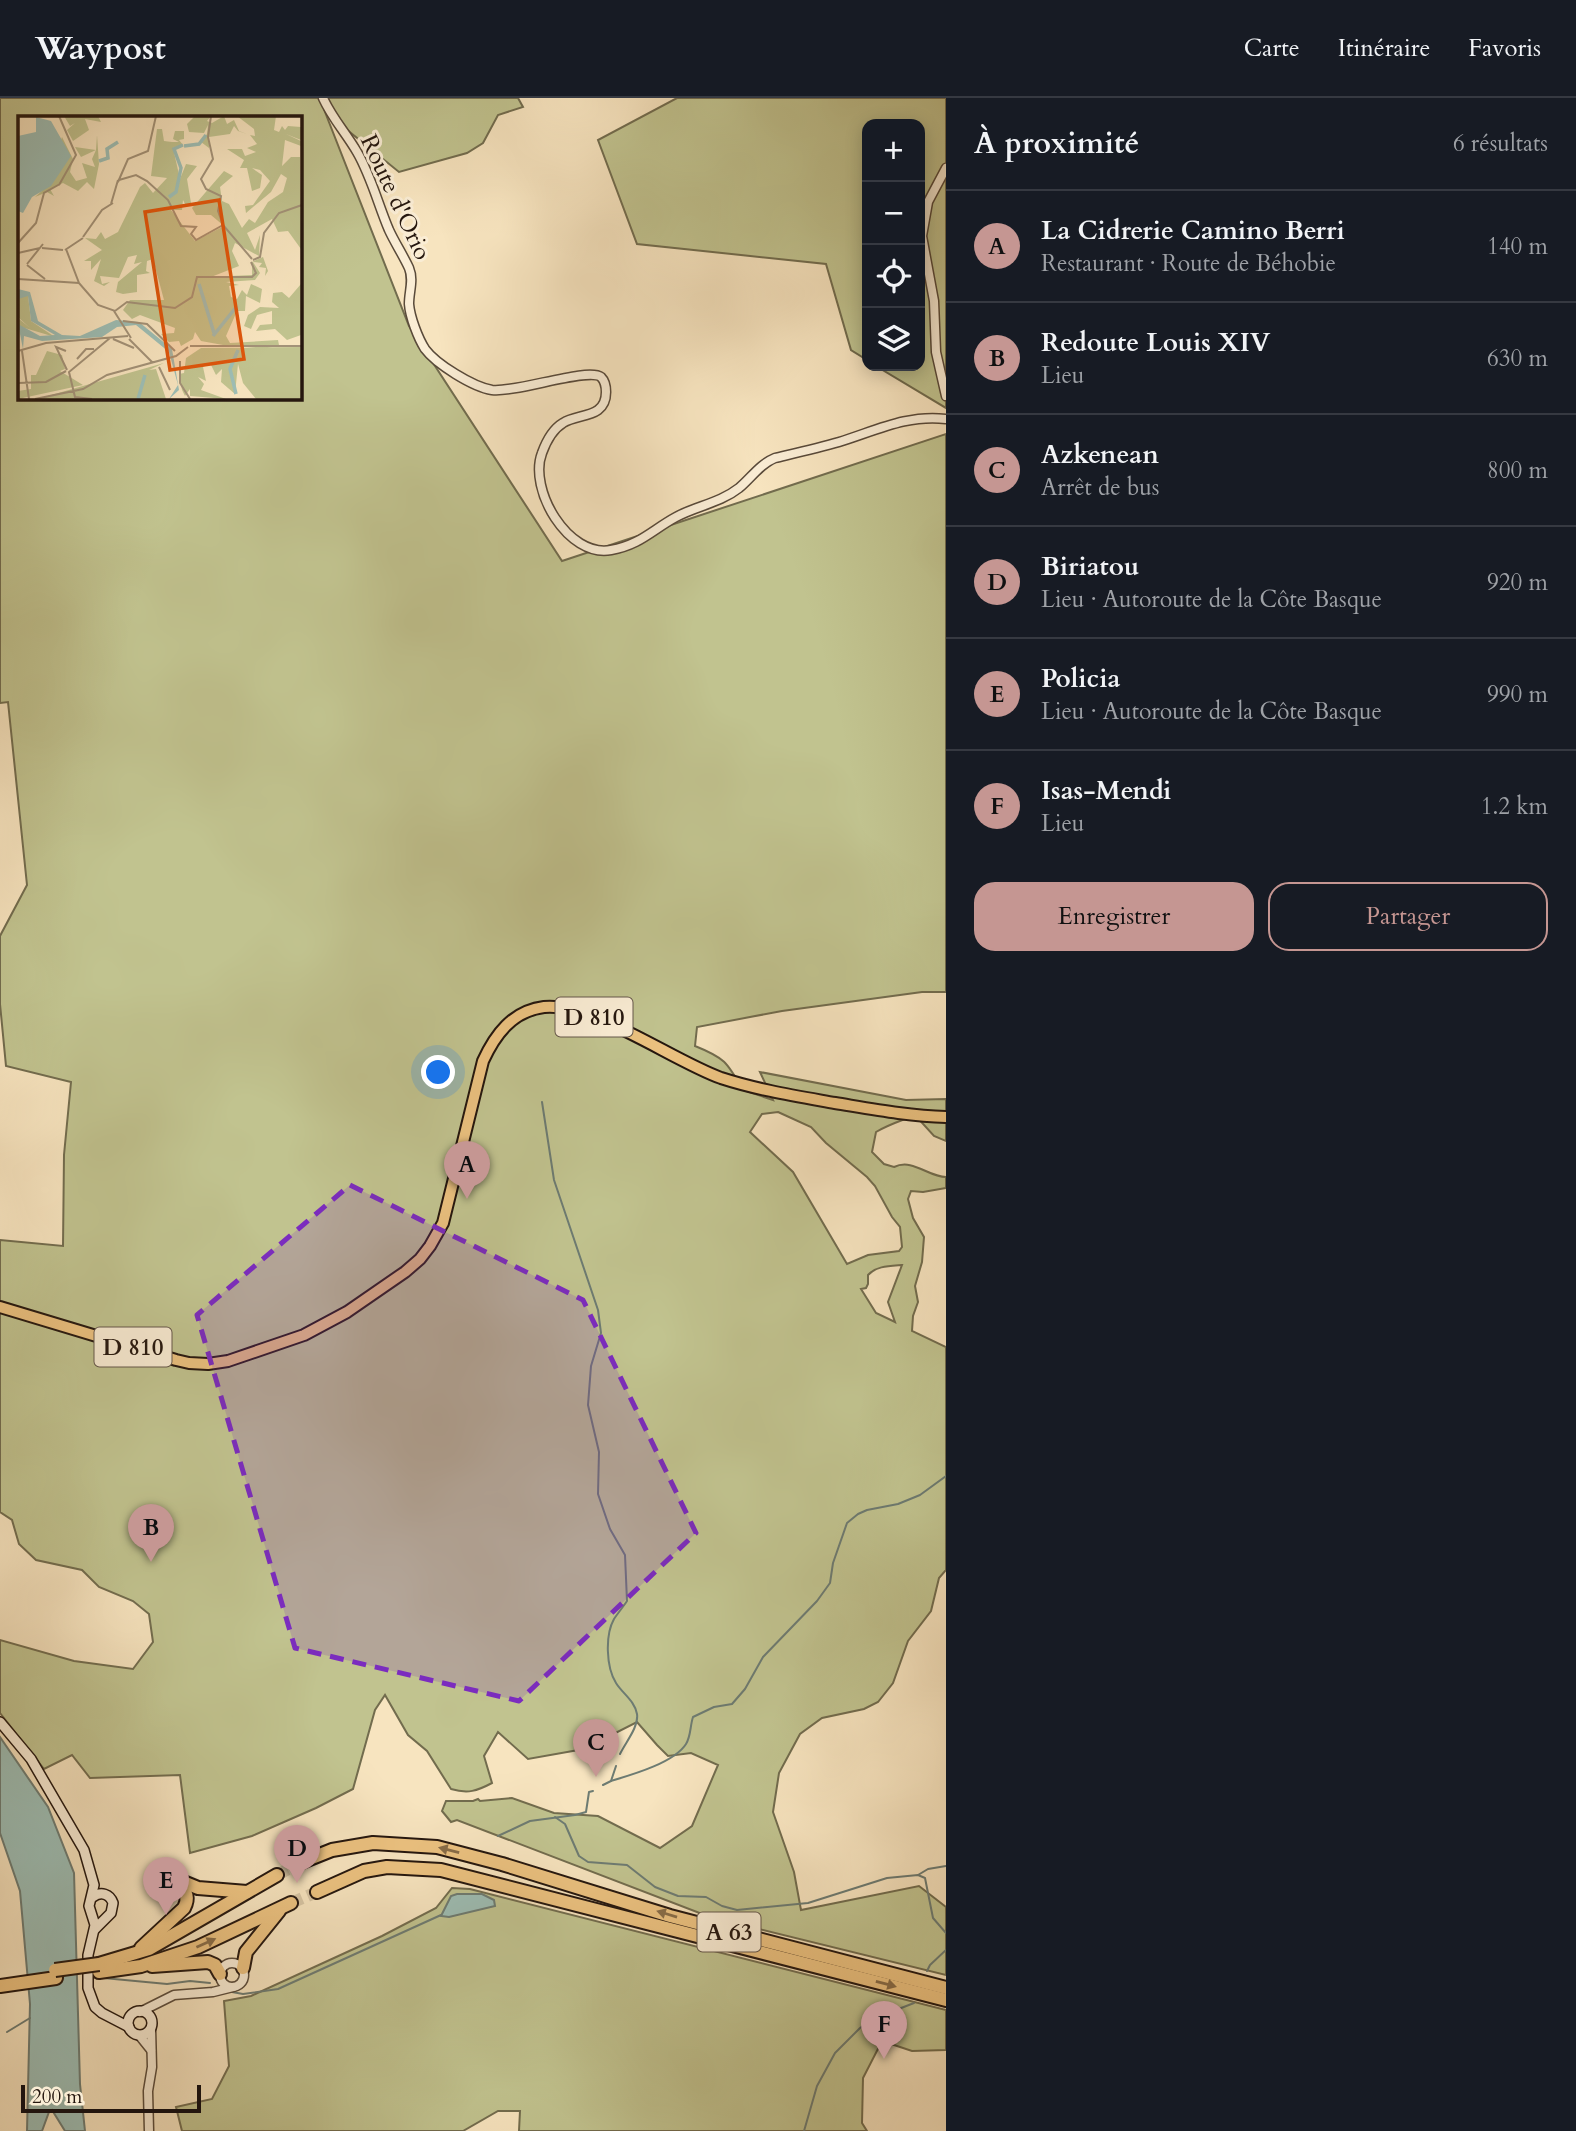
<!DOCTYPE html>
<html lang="fr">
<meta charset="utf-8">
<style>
body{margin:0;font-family:Cardo,serif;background:#20242c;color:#f1f3f6}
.controls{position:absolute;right:21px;top:21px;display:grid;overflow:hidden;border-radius:14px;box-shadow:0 4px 18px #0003}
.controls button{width:63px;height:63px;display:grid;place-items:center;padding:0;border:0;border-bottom:2px solid #363941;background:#171b24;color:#f1f3f6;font:35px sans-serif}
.scale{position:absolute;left:21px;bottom:18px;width:180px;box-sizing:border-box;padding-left:7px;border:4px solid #24160e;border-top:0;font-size:19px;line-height:24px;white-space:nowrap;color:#24160e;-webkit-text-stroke:5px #faedd5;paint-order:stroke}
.you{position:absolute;left:439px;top:975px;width:24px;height:24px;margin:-18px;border:5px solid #fff;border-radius:50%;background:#1a73e8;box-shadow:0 0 0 10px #1a73e833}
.badge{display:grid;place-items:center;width:46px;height:46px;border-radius:50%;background:#c59692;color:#111;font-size:23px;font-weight:700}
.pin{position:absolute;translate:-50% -58px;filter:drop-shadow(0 2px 4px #0008)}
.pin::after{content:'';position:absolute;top:37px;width:24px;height:21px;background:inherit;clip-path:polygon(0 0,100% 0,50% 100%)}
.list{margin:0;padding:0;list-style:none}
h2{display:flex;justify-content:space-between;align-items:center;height:91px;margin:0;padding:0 28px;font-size:30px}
h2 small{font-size:23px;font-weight:400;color:#9ea1a6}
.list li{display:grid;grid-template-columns:46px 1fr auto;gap:21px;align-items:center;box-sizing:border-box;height:112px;padding:0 28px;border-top:2px solid #363941}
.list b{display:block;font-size:26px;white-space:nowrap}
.list p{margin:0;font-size:23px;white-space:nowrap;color:#9ea1a6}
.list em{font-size:23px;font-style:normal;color:#9ea1a6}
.actions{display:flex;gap:14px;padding:21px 28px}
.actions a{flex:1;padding:16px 0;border:2px solid #c59692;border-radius:21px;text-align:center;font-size:24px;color:#c59692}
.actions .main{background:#c59692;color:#111}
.icon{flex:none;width:38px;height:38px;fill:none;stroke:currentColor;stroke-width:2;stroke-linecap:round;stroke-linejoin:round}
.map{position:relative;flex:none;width:946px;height:2033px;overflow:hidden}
header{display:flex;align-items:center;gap:42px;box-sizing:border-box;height:98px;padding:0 35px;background:#171b24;border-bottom:2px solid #363941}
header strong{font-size:33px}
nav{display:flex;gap:38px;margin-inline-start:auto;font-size:24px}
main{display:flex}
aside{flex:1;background:#171b24}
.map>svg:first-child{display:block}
.green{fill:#c1c38f;stroke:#726c4e;stroke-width:2;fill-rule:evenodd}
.water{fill:#9dbeb5;stroke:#6d7b72;stroke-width:2}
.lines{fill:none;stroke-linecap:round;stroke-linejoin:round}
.stream{stroke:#6d7b72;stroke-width:2}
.motorway-tunnel{stroke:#d7c5a4;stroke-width:12;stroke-dasharray:12 6;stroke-linecap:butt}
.tertiary-casing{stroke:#594a3a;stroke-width:11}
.secondary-casing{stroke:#24160e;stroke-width:12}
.primary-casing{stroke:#24160e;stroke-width:14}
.motorway-casing{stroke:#24160e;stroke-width:16}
.tertiary{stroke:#faedd5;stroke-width:8}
.secondary{stroke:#faedd5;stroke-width:9}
.primary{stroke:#ecc280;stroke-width:10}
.motorway{stroke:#ecc280;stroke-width:12}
.motorway-bridge-casing{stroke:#24160e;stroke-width:16;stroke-linecap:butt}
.motorway-bridge{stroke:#ecc280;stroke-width:12}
.oneway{fill:#886c47}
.marked{fill:#7b2cbf;fill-opacity:0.2;stroke:#7b2cbf;stroke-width:5;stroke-dasharray:14 9;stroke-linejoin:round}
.labels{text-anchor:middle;stroke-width:6;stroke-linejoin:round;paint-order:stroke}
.shield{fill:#faedd5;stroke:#64564a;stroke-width:2}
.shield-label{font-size:23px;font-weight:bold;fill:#24160e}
.street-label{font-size:24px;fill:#24160e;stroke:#faedd5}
.inset-river{fill:none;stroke:#9dbeb5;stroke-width:3.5}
.inset-road{fill:none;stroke:#a39278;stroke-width:2}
.view{fill:#de560c;fill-opacity:0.15;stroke:#de560c;stroke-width:3.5}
.inset-edge{fill:none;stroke:#24160e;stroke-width:3.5}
</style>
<header>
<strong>Waypost</strong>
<nav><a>Carte</a><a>Itinéraire</a><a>Favoris</a></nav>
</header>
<main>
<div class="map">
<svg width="946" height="2033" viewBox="0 0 946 2033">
<rect width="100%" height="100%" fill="#f7e4bf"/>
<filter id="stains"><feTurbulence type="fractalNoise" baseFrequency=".00286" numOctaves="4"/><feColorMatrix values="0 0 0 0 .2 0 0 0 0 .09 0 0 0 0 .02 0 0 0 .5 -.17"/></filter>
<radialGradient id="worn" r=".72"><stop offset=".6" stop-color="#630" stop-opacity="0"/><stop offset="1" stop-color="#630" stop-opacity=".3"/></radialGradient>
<g class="green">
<path d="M0,0H518L523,9L498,17L483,45L467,55L399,74L325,14L409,228L562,463L946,336V894H922L782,913L697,929L695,948C725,960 727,964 743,992L773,1002L760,974L906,1002L946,1001V1043L934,1038L915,1017C901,1023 889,1026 876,1034L872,1054L884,1066L894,1069C913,1060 928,1079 946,1079V1090L923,1094L911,1093L908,1101L913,1120L924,1139L922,1164L915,1188L918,1204L913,1218L912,1233L946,1249V1472L939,1480L931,1513L908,1543L893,1585L878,1604L864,1611L822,1620L800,1636L779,1675L773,1714L794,1774L801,1812L919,1788L946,1809V1877L710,1819L457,1722L451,1724L442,1713L446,1703H473L478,1701L480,1703L512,1700L554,1715L598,1718L660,1750L692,1728L718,1667L691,1655L668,1658L657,1647L637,1624L584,1651L528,1661L498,1634L484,1658L492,1685C477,1693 468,1696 451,1691L427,1653L408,1637L385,1597L375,1612L353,1691L316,1710L252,1738L190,1755L180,1677L90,1680L72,1657L44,1671L0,1615V1542L74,1563L133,1571L153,1544L149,1516L133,1503L99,1489L82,1472L36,1462L19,1446L12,1422L0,1414V1142L63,1148L64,1057L71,984L6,968L0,906V838L27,787L8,604L0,605ZM19,19H299V299H19ZM778,1014L811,1029L826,1045L867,1079L875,1088L892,1119L900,1129L902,1149L899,1153L868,1157L847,1166L793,1074L750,1034L762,1016ZM902,1167L888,1204L895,1224L876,1215L861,1191L866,1190L868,1186V1177C876,1168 889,1168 902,1167Z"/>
<polygon points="677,0 946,0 946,310 876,268 920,268 920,26 867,26 867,262 851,252 826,166 637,146 598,42"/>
<polygon points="452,1790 470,1791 946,1912 946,1952 912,1953 882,1943 863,1980 862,2025 867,2033 519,2033 520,2013 498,2013 463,2033 182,2033 176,2009 212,2001 229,1968 224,1903 251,1898 382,1838 436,1810"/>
</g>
<g class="water">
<polygon points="0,1639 48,1709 74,1775 80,1986 85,2033 65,2033 52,2012 49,2014 42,2033 27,2033 30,1906 20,1793 0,1735"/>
<polygon points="457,1796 482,1796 494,1802 495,1808 449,1819 441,1818 451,1798"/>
</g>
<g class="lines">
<g class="stream">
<path d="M542,1004L554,1082L598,1212L601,1235L591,1268L588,1307L599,1354L598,1396L610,1431L625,1457L627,1503C623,1509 618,1515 614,1521C605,1537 606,1569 616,1585C622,1595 635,1603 637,1616C639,1629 625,1645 620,1656"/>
<path d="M611,1683C631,1677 674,1665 686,1646C691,1638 690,1628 693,1619L714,1609L732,1606L745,1591L763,1559L817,1503L830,1485L833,1465L847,1425L858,1416L867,1412L898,1406L920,1397L946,1378"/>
<polyline points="603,1687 611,1683 616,1668"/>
<polyline points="555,1719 565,1726 579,1758 588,1764 627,1767 655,1789 678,1798 706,1799 722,1808 737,1812 808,1805 887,1780 918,1777 925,1780 933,1820 946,1835"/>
<polyline points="498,1738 530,1723 575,1717 586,1714 589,1694 593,1693"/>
<polyline points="918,1777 928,1771 946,1768"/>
<polyline points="927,1873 930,1867 946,1852"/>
<polyline points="93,1879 167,1886 190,1883 210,1885"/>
<polyline points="232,1894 243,1896 278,1891 441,1817"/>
<polyline points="7,1934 30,1920"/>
<polyline points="804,2033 817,1988 835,1955 860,1930 873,1921 914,1905"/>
</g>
<g class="motorway-tunnel">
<polyline points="277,1777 302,1764"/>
<polyline points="291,1805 317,1794"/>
</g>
<defs>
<g id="tertiary">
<path d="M323,0C332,20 346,35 357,54C371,78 378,106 389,132C395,145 403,157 409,170C414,182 409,193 409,206C410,219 418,240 425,251C436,266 473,289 492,292C516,295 588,269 601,279C605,283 606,288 606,294C606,321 578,315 563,325C553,331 546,344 542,355C528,391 568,460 611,452C640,447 652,432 676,419C696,408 720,405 739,390C751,380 760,366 775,360C796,355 818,350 839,344C875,333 908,316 946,321"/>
<polyline points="946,70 928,104 922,138 934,203 936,254 946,298"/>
<circle cx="232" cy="1877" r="12"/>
<polyline points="140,1914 174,1897 213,1894 233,1889"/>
<polyline points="139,1937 151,1952"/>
<polyline points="149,2033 148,1993 152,1969 151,1930"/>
</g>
<g id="secondary">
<polyline points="0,1624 31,1661 84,1752 94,1787 89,1808 95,1827 88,1857 88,1890 95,1909 102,1915 129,1929"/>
<path d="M93,1799C101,1793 110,1796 113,1805L111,1815L95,1831"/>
<circle cx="140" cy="1925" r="12"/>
</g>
<path id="primary" d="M0,1209L176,1262L189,1265L208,1266L228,1263L304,1237L347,1214L405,1174L420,1161L430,1148L443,1125L483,963C495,937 512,913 544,909C592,904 673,963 721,980C758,992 796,998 835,1005C872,1011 909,1018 946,1019"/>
<g id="motorway">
<polyline points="302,1764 332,1752 373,1745 437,1749 502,1766 670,1818 946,1890"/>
<polyline points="176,1781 198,1790 247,1794"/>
<polyline points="317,1794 364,1773 387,1769 441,1772 946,1902"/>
<path d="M141,1850L184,1810C189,1801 187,1793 178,1786H166L156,1792"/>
<polyline points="99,1866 149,1851 277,1777"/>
<polyline points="152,1868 208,1864 215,1867 220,1876"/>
<polyline points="243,1870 246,1854 279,1813"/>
<polyline points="99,1874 141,1868 198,1849 291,1805"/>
<polyline points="0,1888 56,1880"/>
</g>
</defs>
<use href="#tertiary" class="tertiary-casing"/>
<use href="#secondary" class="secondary-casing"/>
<use href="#primary" class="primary-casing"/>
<use href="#motorway" class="motorway-casing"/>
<use href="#tertiary" class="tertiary"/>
<use href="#secondary" class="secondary"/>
<use href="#primary" class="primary"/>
<use href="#motorway" class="motorway"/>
<defs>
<polyline id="motorway-bridge" points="55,1872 99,1866"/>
</defs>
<use href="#motorway-bridge" class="motorway-bridge-casing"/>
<use href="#motorway-bridge" class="motorway-bridge"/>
</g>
<defs><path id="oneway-solid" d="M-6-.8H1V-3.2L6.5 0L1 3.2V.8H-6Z" transform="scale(1.75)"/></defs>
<g class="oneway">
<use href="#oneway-solid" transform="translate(449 1752) rotate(-166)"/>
<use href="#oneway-solid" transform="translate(667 1816) rotate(-163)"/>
<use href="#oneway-solid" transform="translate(206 1845) rotate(-24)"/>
<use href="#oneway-solid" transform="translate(886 1886) rotate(15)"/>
</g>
<path class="marked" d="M350,1087L583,1202L696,1435L519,1603L295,1550L197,1217Z"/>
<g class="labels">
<g class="shield">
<rect x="555.5" y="899.5" width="77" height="39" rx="5"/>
<rect x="94.5" y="1229.5" width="77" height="39" rx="5"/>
<rect x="697.5" y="1814.5" width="63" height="39" rx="5"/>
</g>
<g class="shield-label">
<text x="594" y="927">D 810</text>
<text x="133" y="1257">D 810</text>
<text x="729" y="1842">A 63</text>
</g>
<g class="street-label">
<text transform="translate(396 99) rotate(65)" y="8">Route d'Orio</text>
</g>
</g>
<g transform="translate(18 18)">
<rect width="284" height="284" fill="#f7e4bf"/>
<path d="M46,0H80L83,6L67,3L71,14L55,25L49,14L57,7L52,10ZM177,0H193L189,5L194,7L206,0L209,8L216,4L221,15L229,18L220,15L216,10L212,18L191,21V32L183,26L189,18L190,9L186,17L171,16L169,8ZM219,0H258L256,14L261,16L264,10L267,14L270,10L283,11V24L268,18L283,25V30L267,24L264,50L273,41H282L283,133L270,115L260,116L254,103L229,117L237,134L242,119L241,140L217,127L214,135L221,150L193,161L234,159V146L245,141L250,155L247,160L248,152L241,151L244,147L235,146L242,157L237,164L208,166L221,169L211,170L213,181L219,183L224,174L229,179L233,168L244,173L242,187L228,180L227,195H219L208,220L212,227L260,224L261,229H283L240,232L205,229L183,225L177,216L175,223L163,230L161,225L151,226L143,218L156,217L157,212L122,199L114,203L105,194L112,184H146L135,143L129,145L128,155L132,157L119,159V176L105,178L98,176L100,166L124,146L116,148L119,139L110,141L101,162L82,160L84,168L92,166L86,170L76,165L83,143L73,154V145H66L84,134L67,122L78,123L83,116L87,123L100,116L122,71L127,67L135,77L149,62L133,60L139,13H144L146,25L154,26H161L155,23L157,15H166V23L161,24L165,29L155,32L162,63L168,48L179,50L169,63L173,87L168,90L165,84L164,94H153L177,125L206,110L193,99H178L174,92L206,55L215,60L202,71L204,85L211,88L224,112L231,103L237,107L250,86L265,76L269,62L263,58L253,76L228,97L227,90L235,89L252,65L242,54L234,52L244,59L242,72L234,75L229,52H222L226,44L209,33H224L227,40L238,36L229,32L239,28L232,19L237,20L236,13ZM79,19L81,48L76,73L69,66L60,75L45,67L32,73L36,80L29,76L17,81L26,73L44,21L55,43L52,56L58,65L69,62L64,47L77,51L74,43L78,34L63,41L57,31L78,34ZM283,168V219L269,224L257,213L238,215L242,209L254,208V195L239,199L233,213L226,210L230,199L242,191L261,192L254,186L255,177L264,176L271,182ZM1,180H10L13,205L37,221L0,210V202L12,212L0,201ZM283,231V283H238L225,267L220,248L217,278L203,266L204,253L198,259L192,247L185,251L188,265L180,261L186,268L183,274L208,283L172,280V273L167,280L164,274L161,258L166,257L168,242L183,232ZM29,235L44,239L47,253L42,255L65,269L0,283V275L13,273V259H18ZM146,247L131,254L138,253L148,283H19Z" fill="#c1c38f"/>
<path d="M18,1L33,5L53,40L33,70L14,81L5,97L0,95V20L18,16ZM0,173L12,176L20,205L44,219L62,220L98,204L121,206L154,233L161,274L151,283L160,269L151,236L118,209L99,211L84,221L24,225L6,220L5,233L0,208L22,220L37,219L13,205L10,180L0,183Z" fill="#9dbeb5"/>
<path class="inset-river" d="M166,30L181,28L188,19M81,45L90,42L89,33L100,26M151,81L158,76L163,52L156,33L165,29M181,168L196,217M195,220L219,190M218,278L212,253L220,234M120,283L127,259"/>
<path class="inset-road" d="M193,0L190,21L195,43L183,63L188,73L203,80L200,95L205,109L234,143M101,64L118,59L129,65L150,84L163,110L178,111L173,118L178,124L205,109M100,66L110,43L130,35L138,0M41,69L58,39L41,0M93,88L100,64M65,121L84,94L95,87M0,127L18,107L26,77L42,68M24,132L45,134M48,133L61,167M47,134L65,122M0,137L22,132M235,144L242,141L246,117L261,97L284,89M9,148L25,128M9,149L27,163M0,163L61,167L80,189L97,195L109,186L157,192L174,181L179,161H234L238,157L233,146M96,195L113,222M105,205L129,208L157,235M95,223L116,232M111,223L135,247M172,230H284M0,235L28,227L110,220M4,235L11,283M48,235L38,231L49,254M59,243L68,233H76M162,245V267L172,283M141,251L152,274M0,267L28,266L48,255M17,283L65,273L89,259L158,240L170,231M74,283L57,281L51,256L92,222"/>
<path class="view" d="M201,84L226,243L152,254L127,96Z"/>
<rect width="284" height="284" class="inset-edge"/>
</g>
<rect width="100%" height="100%" filter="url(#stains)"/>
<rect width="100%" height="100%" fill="url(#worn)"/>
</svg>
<div class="controls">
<button>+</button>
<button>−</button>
<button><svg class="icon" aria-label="locate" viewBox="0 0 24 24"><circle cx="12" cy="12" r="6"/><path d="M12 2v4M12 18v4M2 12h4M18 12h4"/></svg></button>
<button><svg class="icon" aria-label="layers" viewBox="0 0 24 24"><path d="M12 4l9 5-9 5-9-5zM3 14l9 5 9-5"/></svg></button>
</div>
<div class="scale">200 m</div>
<div class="you"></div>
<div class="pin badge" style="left:467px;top:1101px">A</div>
<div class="pin badge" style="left:151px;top:1464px">B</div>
<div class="pin badge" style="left:596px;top:1679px">C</div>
<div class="pin badge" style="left:297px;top:1785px">D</div>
<div class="pin badge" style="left:166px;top:1817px">E</div>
<div class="pin badge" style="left:884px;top:1961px">F</div>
</div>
<aside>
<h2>À proximité<small>6 résultats</small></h2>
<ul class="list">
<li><span class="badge">A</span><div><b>La Cidrerie Camino Berri</b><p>Restaurant · Route de Béhobie</p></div><em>140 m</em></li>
<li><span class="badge">B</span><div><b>Redoute Louis XIV</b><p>Lieu</p></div><em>630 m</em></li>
<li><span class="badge">C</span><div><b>Azkenean</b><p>Arrêt de bus</p></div><em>800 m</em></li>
<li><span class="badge">D</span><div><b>Biriatou</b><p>Lieu · Autoroute de la Côte Basque</p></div><em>920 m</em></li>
<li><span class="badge">E</span><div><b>Policia</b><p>Lieu · Autoroute de la Côte Basque</p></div><em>990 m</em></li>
<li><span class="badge">F</span><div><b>Isas-Mendi</b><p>Lieu</p></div><em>1.2 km</em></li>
</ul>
<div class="actions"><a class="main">Enregistrer</a><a>Partager</a></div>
</aside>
</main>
